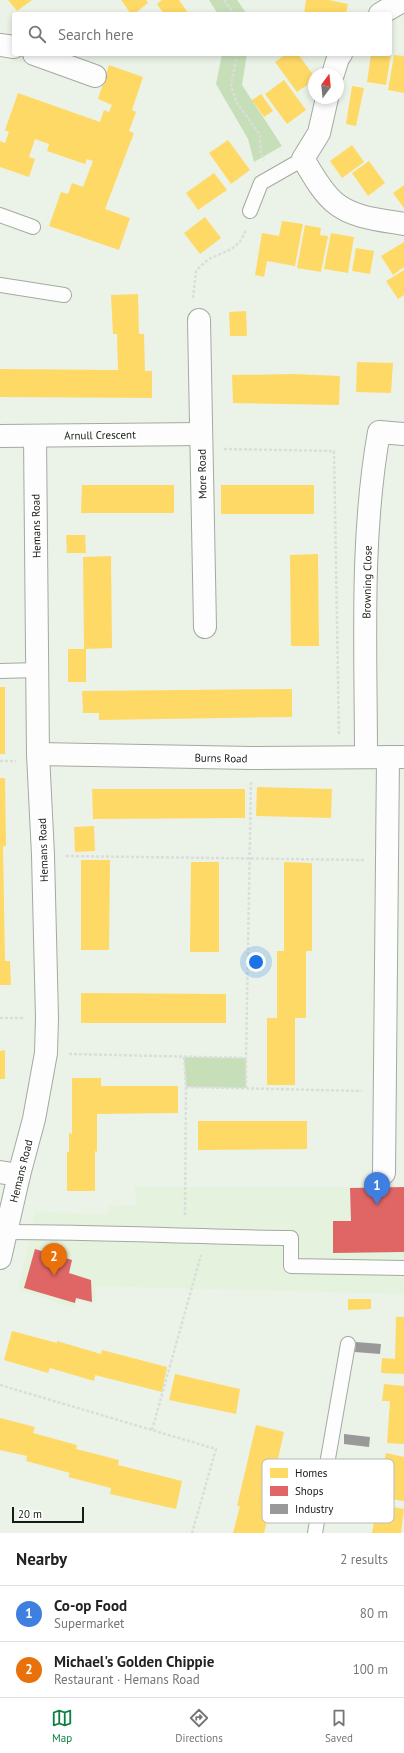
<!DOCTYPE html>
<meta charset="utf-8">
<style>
body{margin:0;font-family:"PT Sans",sans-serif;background:#f2f2f2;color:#222}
.compass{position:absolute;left:308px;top:68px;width:36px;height:36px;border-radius:50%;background:#fff;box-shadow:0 2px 6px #0003;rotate:15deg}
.scale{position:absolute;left:12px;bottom:10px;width:72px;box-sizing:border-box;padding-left:4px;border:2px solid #161b14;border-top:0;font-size:11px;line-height:14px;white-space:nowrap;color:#161b14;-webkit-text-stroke:3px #fff;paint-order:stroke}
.you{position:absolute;left:256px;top:962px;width:14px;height:14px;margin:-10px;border:3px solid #fff;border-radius:50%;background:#1a73e8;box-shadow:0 0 0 6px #1a73e833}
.badge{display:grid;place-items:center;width:26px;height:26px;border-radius:50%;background:#0b8043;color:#fff;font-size:13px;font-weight:700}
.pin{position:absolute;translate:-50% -33px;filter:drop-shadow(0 1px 2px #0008)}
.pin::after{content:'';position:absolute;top:21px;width:14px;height:12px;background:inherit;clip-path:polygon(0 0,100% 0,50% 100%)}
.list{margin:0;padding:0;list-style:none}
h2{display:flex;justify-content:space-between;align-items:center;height:52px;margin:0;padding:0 16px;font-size:17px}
h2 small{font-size:13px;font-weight:400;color:#767676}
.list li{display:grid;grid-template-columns:26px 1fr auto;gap:12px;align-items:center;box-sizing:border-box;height:56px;padding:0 16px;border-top:1px solid #e0e0e0}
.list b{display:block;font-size:15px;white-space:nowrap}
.list p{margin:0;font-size:13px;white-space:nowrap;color:#767676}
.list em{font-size:13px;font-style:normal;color:#767676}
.icon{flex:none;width:22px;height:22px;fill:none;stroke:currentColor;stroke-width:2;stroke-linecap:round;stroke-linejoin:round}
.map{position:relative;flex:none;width:404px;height:1533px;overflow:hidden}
.search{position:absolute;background:#fff;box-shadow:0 2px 6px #0003;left:12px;right:12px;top:12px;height:44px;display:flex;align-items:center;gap:10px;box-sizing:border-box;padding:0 14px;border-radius:4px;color:#767676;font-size:15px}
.sheet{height:164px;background:#fff}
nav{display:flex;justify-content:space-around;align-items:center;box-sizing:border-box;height:56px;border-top:1px solid #e0e0e0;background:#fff;font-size:11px;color:#767676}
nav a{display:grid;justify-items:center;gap:2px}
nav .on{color:#0b8043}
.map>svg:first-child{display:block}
.built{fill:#e4f2de}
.green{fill:#c6dfb9}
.homes{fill:#ffd966}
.shops{fill:#e06666}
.industry{fill:#999}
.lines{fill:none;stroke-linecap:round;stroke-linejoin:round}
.lane-casing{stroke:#a4a9a1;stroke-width:16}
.street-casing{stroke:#a4a9a1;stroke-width:24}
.path{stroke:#dbddda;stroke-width:2.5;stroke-dasharray:3 2;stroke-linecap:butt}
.lane{stroke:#fcfdfc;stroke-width:14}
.street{stroke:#fcfdfc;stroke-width:22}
.labels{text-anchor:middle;stroke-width:4;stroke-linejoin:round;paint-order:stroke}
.street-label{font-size:11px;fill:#161b14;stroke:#fff}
.key{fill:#fff;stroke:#b9bbb8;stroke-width:1}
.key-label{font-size:11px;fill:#161b14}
</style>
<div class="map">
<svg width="404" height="1533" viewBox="0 0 404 1533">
<rect width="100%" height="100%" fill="#ebf3e8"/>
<polygon class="built" points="134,1187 404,1187 404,1294 95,1286 95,1305 77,1299 74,1308 18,1290 35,1211 107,1215 109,1206 137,1205"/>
<g class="green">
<polygon points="209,0 237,0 247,14 218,14"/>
<polygon points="222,54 247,54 242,85 282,146 254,162 248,139 216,84"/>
<polygon points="184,1057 246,1058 246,1088 186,1087"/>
</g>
<g class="homes">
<polygon points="8,0 32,0 17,11"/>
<polygon points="121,0 146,0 148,3 134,14 131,14"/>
<polygon points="162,0 179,0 189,14 164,14 157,4"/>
<polygon points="306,0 329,0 348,4 346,14 304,14"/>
<polygon points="286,54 298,54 314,76 314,80 297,92 275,62"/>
<polygon points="371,54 391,54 386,85 367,82"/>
<polygon points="394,55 404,56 404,93 388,90"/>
<polygon points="109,65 143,77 132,110 136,112 129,131 134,133 105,209 130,218 119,250 49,226 61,192 68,194 72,183 83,187 93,161 87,159 85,164 47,151 49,144 35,139 29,157 35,159 29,177 0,167 0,141 5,143 9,132 5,130 18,93 100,122 104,110 109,112 112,105 98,99"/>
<polygon points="284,80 306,110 287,124 265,94"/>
<polygon points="352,86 364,88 356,126 346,124"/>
<polygon points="261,94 273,111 264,117 252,100"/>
<polygon points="228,140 250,170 231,184 209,153"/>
<polygon points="352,145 364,162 342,178 330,161"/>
<polygon points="369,161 385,183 368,196 352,173"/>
<polygon points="214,173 227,190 198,210 186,193"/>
<polygon points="404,185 404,208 393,193"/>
<polygon points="205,217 221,238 200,254 184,233"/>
<polygon points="282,221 303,224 295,266 267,261 264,277 255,275 262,233 279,236"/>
<polygon points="305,225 321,228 320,235 328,236 321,272 297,268"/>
<polygon points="331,233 354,237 348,273 324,269"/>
<polygon points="404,242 404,267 393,275 381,256"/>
<polygon points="356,248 374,251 370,274 352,271"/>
<polygon points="404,270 404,295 398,299 386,281"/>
<polygon points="138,294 139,334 144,334 145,371 152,371 152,398 0,397 0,369 118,370 117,334 113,334 111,295"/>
<polygon points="246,311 247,336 230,336 229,312"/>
<polygon points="357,362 393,363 391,393 356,392"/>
<polygon points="294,374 340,376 339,405 233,403 232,375"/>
<polygon points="82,485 174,485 174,513 81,513"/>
<rect x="221" y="485" width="93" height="29"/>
<polygon points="66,535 85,535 86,553 67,553"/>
<polygon points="318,554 319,646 291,646 290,555"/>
<polygon points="111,556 112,648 86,649 86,682 68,682 68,649 84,649 83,557"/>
<rect x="0" y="687" width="5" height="67"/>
<polygon points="292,689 292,717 99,720 99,713 83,713 82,691"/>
<polygon points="0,778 5,778 6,846 3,846 5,961 10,961 11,985 0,985"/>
<polygon points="257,787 332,789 331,818 256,816"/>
<polygon points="92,789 245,789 245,818 93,819"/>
<polygon points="94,826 95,851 75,852 74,827"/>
<polygon points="81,860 110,860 109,950 81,950"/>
<polygon points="191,862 219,862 219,952 190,952"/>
<polygon points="284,862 312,863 312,951 306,951 306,1018 295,1018 295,1085 267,1085 267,1018 277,1018 277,951 284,951"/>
<polygon points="81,993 226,994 226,1023 81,1023"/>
<polygon points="5,1050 5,1079 0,1079 0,1051"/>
<polygon points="72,1078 101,1078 101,1086 178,1086 178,1113 97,1114 97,1152 95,1151 95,1191 67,1191 67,1152 69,1152 69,1133 72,1134"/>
<polygon points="198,1121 307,1121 307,1149 198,1150"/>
<polygon points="348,1299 371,1299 371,1309 348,1310"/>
<polygon points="396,1317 404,1317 404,1374 381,1373 382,1358 395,1359"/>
<polygon points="12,1331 57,1343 57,1341 101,1354 102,1350 167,1367 162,1392 95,1375 94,1381 50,1368 48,1373 4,1360"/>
<polygon points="175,1374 240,1389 236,1414 169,1400"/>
<polygon points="384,1384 404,1386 404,1444 387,1443 390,1401 382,1401"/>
<polygon points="0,1418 35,1427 33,1433 77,1445 76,1449 119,1460 118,1465 182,1481 176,1509 110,1494 111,1488 68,1477 70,1473 26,1461 27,1456 0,1450"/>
<polygon points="256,1425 284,1432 266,1513 269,1513 264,1533 233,1533 240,1506 237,1506"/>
<polygon points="386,1453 404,1457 404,1501 377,1497"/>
<polygon points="377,1504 404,1509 401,1533 372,1533"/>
</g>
<g class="shops">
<polygon points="404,1187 404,1252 333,1253 333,1221 351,1221 350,1188"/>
<polygon points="35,1249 72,1260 69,1273 91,1280 92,1302 76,1298 75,1303 24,1288"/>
</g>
<g class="industry">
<polygon points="356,1342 381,1344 380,1354 355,1352"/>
<polygon points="344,1434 370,1437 369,1447 344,1444"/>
</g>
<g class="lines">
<defs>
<g id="lane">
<polyline points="250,211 261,183 303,159"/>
<polyline points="0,215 33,227"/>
<polyline points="0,285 64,295"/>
<polyline points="0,671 38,670"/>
<path d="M6,1232C101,1232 196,1237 291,1238V1266L404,1268"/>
<polyline points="315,1533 348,1344"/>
</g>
<g id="street">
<polyline points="380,14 404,0"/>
<polyline points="0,45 14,47"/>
<polyline points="34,54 95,76"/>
<polyline points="333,74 338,58 341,54"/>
<path d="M327,98L319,133L303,159C312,173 321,191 334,202C352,218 381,220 404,224"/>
<polyline points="199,320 205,627"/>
<polyline points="0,436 201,434"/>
<polyline points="38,754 251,758 404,757"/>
<path d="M366,757C366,649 360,539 379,432L404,434"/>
<polyline points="0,1172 19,1175"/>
<polyline points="384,1173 388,757"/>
<polyline points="0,1258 19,1175 34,1119 46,1053 47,1018 43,855 38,754 35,436"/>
</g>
</defs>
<use href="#lane" class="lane-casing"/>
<use href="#street" class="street-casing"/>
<g class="path">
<polyline points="224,0 234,14"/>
<polyline points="237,54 231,86 237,103 260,135 261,152 264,160"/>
<path d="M193,298L196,271C200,267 205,261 211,258C226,251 240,249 246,229"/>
<polyline points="224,449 334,451 339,735"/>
<polyline points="0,761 16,761"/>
<polyline points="66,856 365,860"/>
<polyline points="0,1018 25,1018"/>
<polyline points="69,1054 246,1058 251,781"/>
<polyline points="184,1057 186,1087 185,1216"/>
<polyline points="186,1087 362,1091"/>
<polyline points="246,1088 246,1058"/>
<polyline points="0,1385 216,1449 192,1533"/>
<polyline points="152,1430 201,1255"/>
</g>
<use href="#lane" class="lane"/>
<use href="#street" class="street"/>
</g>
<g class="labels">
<g class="street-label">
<text transform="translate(100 435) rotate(-1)" y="4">Arnull Crescent</text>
<text transform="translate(202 474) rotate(-91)" y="4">More Road</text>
<text transform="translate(36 526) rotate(-91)" y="4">Hemans Road</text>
<text transform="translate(367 582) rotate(-89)" y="4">Browning Close</text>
<text transform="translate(221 758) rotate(1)" y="4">Burns Road</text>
<text transform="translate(43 850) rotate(-92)" y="4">Hemans Road</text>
<text transform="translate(21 1171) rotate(-76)" y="4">Hemans Road</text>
</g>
</g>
<rect x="262" y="1459" width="132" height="64" rx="6" class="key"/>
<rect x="270" y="1468" width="18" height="10" fill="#ffd966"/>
<rect x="270" y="1486" width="18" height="10" fill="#e06666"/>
<rect x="270" y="1504" width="18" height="10" fill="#999"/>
<g class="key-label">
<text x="295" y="1477">Homes</text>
<text x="295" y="1495">Shops</text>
<text x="295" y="1513">Industry</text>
</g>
</svg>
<svg class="compass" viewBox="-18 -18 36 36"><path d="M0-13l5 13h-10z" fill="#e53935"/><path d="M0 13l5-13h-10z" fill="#767676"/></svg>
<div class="scale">20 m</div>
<div class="you"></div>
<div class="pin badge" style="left:377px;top:1205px;background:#3f7fe0">1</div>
<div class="pin badge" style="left:54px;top:1276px;background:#e8710a">2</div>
<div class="search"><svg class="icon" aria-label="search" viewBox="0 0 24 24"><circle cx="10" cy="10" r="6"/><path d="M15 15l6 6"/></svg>Search here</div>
</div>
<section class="sheet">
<h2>Nearby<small>2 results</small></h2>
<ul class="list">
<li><span class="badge" style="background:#3f7fe0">1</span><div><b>Co-op Food</b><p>Supermarket</p></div><em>80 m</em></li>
<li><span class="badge" style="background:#e8710a">2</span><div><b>Michael's Golden Chippie</b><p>Restaurant · Hemans Road</p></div><em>100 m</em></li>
</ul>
</section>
<nav>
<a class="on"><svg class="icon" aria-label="map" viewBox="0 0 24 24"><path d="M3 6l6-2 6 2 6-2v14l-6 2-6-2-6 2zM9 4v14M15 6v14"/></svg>Map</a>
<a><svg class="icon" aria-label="directions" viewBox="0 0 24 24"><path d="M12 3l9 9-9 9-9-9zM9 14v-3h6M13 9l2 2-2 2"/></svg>Directions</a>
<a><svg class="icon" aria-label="saved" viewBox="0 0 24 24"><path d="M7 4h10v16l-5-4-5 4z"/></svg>Saved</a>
</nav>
